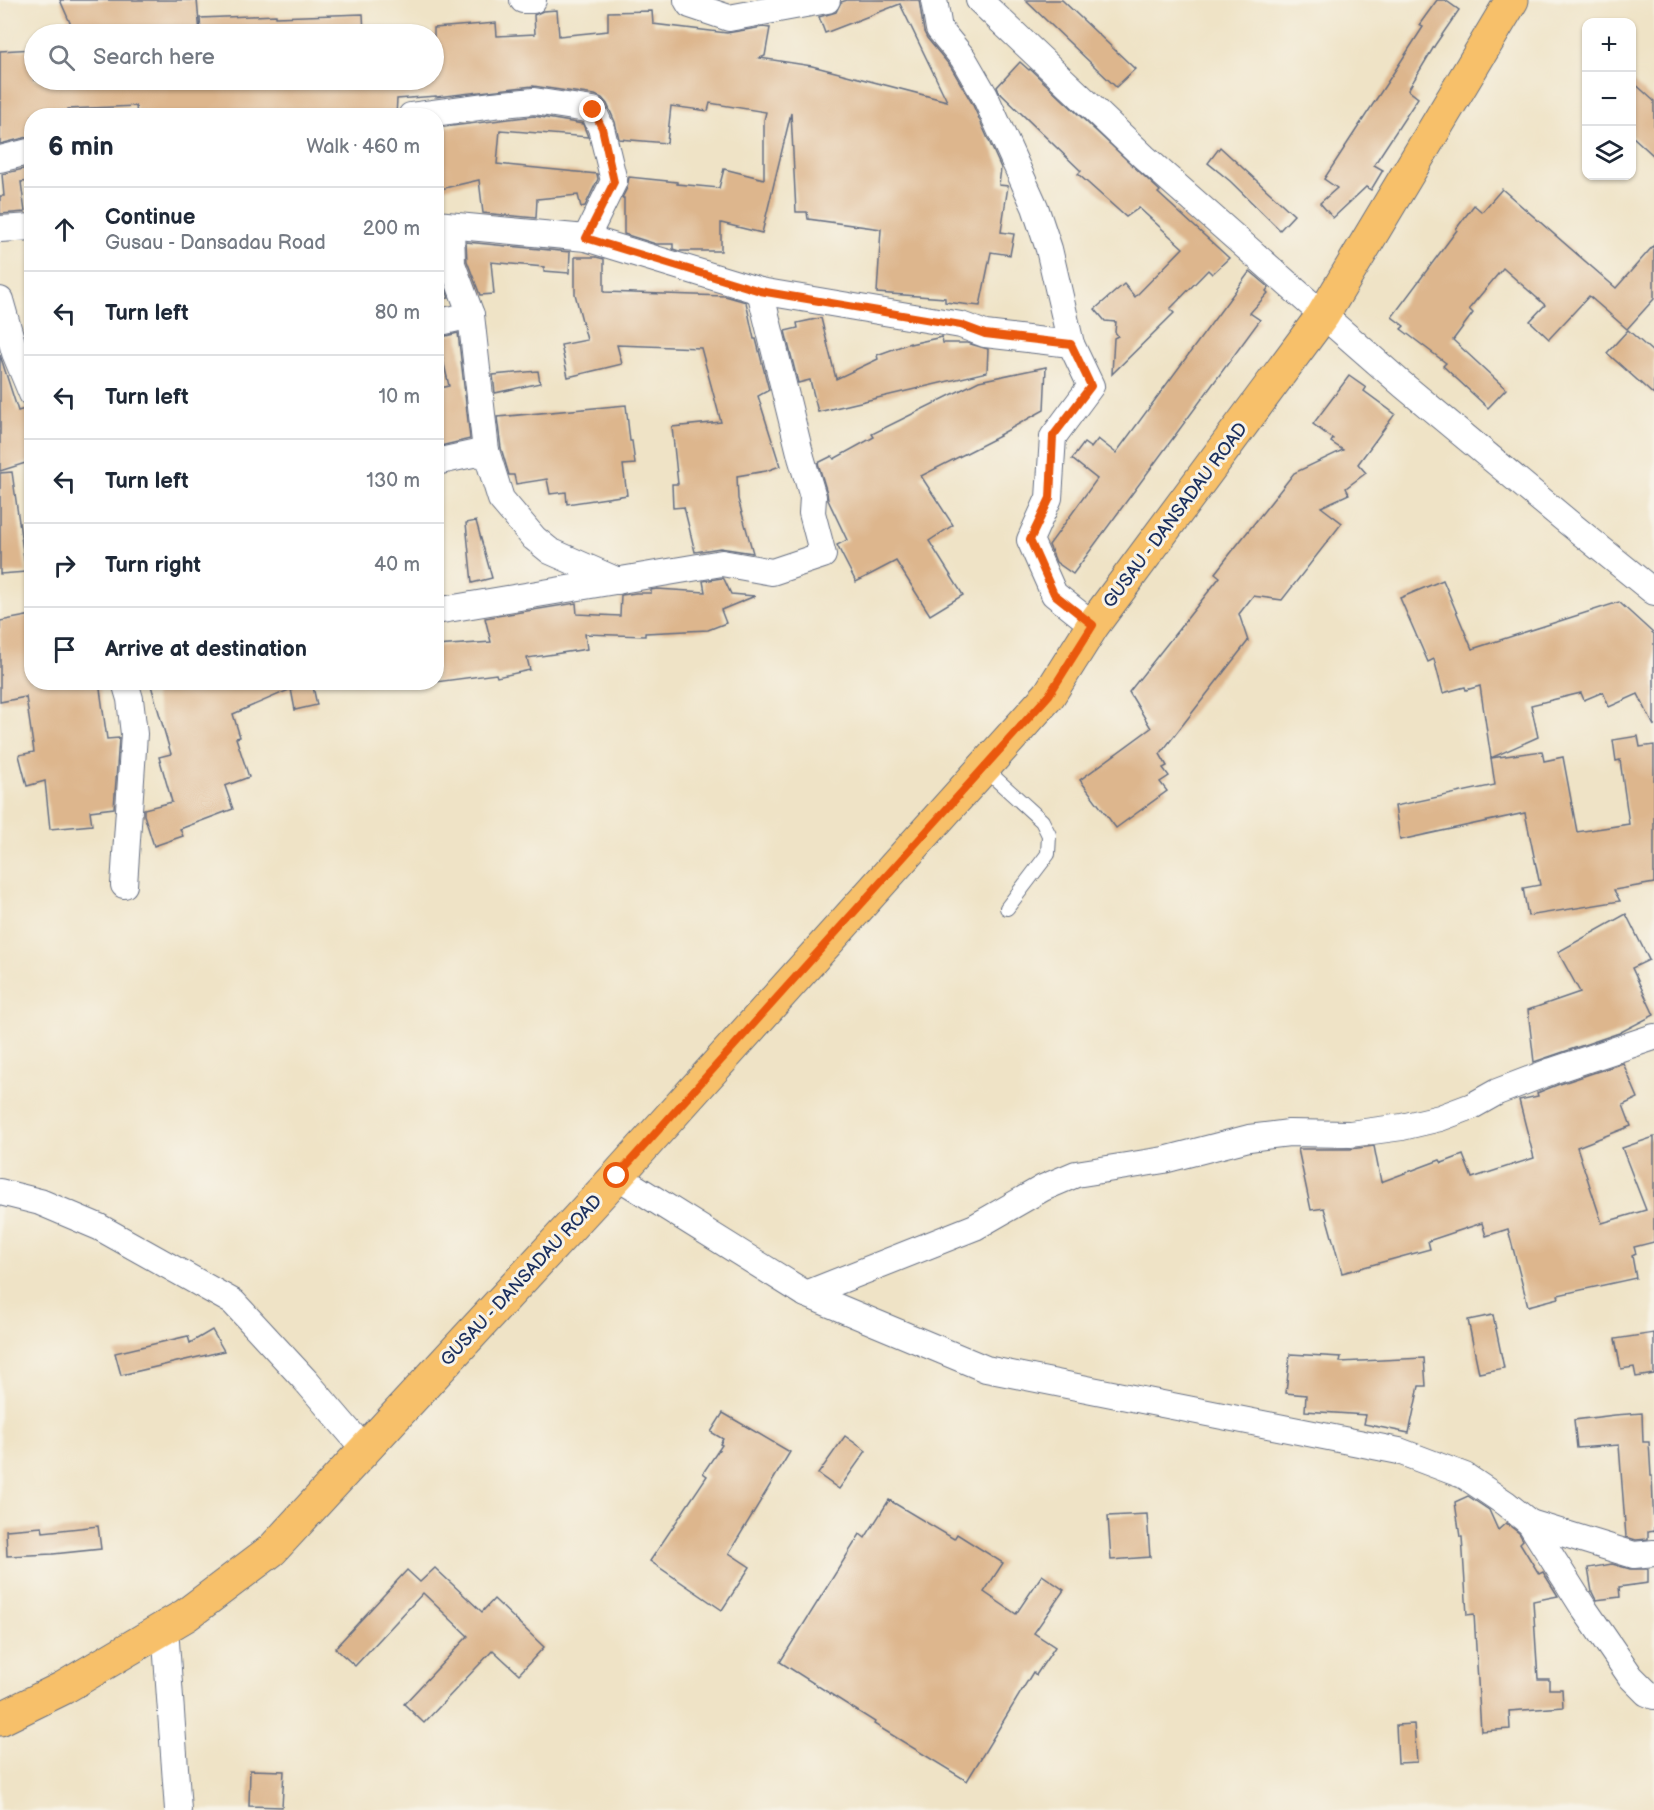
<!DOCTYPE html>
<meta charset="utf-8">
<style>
body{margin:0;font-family:"Balsamiq Sans",sans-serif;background:#f2f2f3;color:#1f2937}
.controls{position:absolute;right:18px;top:18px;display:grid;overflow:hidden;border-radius:12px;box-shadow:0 2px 4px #0004}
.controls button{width:54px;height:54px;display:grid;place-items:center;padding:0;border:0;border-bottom:2px solid #e0e1e3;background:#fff;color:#1f2937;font:30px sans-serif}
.stop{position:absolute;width:18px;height:18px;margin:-14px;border:4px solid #ea580c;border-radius:50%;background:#fff}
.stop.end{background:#ea580c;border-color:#fff;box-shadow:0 2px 6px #0008}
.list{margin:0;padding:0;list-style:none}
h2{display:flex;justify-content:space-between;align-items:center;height:78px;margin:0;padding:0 24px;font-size:26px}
h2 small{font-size:20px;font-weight:400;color:#747a83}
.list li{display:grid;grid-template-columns:39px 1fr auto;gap:18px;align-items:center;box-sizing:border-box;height:84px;padding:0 24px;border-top:2px solid #e0e1e3}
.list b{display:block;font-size:22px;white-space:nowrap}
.list p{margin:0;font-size:20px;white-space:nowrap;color:#747a83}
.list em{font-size:20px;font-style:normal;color:#747a83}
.icon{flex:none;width:33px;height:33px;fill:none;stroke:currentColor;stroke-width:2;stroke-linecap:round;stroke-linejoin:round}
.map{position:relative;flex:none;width:1654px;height:1810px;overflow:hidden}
.search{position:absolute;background:#fff;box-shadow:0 2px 4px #0004;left:24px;top:24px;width:420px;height:66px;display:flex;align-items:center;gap:15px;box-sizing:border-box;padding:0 21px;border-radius:33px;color:#747a83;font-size:22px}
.panel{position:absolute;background:#fff;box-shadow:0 2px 4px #0004;left:24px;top:108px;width:420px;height:582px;border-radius:24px}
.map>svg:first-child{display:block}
.building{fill:#ddb68d}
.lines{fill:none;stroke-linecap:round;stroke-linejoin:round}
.lane-casing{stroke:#656e82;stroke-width:16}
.street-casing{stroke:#656e82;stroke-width:28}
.primary-casing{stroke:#656e82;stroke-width:35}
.lane{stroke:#fff;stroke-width:14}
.street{stroke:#fff;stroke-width:26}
.primary{stroke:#f7c06b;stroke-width:33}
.route{stroke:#ea580c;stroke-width:8}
.labels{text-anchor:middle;stroke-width:6;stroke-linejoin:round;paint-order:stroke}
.street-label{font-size:18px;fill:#1b2f5e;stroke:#f7f3e8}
</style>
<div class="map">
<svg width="1654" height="1810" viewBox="0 0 1654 1810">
<rect width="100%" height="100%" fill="#f7f3e8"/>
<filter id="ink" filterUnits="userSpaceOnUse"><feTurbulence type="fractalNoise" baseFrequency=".0167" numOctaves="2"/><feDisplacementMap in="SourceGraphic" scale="12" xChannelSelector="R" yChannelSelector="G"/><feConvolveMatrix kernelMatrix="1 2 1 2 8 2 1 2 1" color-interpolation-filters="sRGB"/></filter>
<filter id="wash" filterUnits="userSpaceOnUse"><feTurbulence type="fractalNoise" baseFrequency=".008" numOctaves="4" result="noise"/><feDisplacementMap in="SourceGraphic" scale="24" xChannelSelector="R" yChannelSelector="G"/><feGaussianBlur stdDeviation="1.35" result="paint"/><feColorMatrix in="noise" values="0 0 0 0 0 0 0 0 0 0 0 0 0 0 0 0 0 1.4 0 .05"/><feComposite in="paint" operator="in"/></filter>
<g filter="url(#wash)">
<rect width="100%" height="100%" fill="#efe3c6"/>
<g id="blocks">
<g class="building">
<polygon points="60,0 197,0 200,34 75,34"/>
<polygon points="847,0 919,0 924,32 927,38 951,67 972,103 1001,168 999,185 1008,186 1001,232 1014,234 1010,255 991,252 980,306 945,302 945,298 877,293 881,229 808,219 807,212 796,212 791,113 762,233 721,223 721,251 679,251 673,249 673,244 656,244 624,234 624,198 622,198 627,188 629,177 677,182 677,184 719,188 724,169 764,179 764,120 766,112 710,103 708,111 671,106 667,143 619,139 615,122 607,104 602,98 595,95 533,86 436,97 436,96 397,99 396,116 137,116 136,106 68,109 69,116 32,116 32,136 0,144 0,51 34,49 34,80 434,80 434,28 496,23 497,36 535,34 534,15 543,11 557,10 559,36 608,31 608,12 652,11 653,24 727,33 763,27 770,28 765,56 760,58 812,66 947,101 900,4 825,33 819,17 836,12 841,2"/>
<polygon points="1025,0 1062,0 1135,69 1116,87"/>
<polygon points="1437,0 1445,0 1459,10 1435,45 1408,90 1418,98 1374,165 1383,170 1371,190 1366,187 1333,218 1320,203 1337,188 1324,179 1396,69 1423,27 1419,25"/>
<polygon points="363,14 364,34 201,34 200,18 276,15 276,17"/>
<polygon points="1020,62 1029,70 1030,69 1160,191 1158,193 1229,258 1212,274 1208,270 1170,309 1174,313 1112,374 1114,338 1118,336 1115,332 1116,322 1105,321 1095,309 1124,284 1135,297 1183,248 1139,208 1126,217 1078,174 1081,171 999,92 997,87"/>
<polygon points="1632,81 1654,101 1654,156 1632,136"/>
<polygon points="534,116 583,124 588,137 500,130 497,164 597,174 598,179 585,206 581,207 578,195 537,199 536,218 483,213 479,180 436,190 436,128"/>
<polygon points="1220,147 1294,215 1280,230 1230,181 1208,163"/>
<polygon points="32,167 32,181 21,182 25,212 0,214 0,196 4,196 2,174"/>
<polygon points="1502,189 1616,288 1654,245 1654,299 1627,329 1589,296 1549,339 1530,321 1545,305 1503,268 1469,309 1473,313 1453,340 1506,389 1488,408 1443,366 1446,363 1401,329 1404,326 1392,317 1457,230 1456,229 1474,205 1482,212"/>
<polygon points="466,242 570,252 569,273 544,271 544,267 491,262 494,294 480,295 467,261"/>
<polygon points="436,245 438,269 449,298 436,299"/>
<polygon points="575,257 596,257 604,259 604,292 725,296 746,302 754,339 756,339 769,390 758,396 780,466 766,471 737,476 738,499 753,553 720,548 695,552 684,507 673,508 672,484 678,484 672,427 721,422 701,348 617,345 622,364 568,377 561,345 587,340 575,294"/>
<polygon points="1250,271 1269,287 1266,291 1268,293 1250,313 1260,320 1073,574 1056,562 1049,545 1097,479 1072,459 1084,443 1091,448 1098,439 1116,453"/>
<polygon points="821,318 836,379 878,359 877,355 910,343 910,344 942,337 943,343 967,343 988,349 987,372 818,412 810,380 798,383 785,331 798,328 797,323"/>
<polygon points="1628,330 1654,353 1654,395 1607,353"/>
<polygon points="458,333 470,439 436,447 436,389 449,386 438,338"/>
<polygon points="0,355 18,411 28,408 32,409 32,461 0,471"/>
<polygon points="1046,367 1044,410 999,435 1000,436 921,476 953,525 929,541 963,595 930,615 896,561 856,582 837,545 847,540 828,500 827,493 818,463 832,456 834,459 874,437 872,434 979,381"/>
<polygon points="538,371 540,383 495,393 493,375"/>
<polygon points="1349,376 1366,388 1364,391 1395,414 1358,464 1366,473 1346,488 1349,494 1321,507 1342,523 1282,600 1253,596 1239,614 1248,641 1160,754 1167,766 1163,768 1169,776 1160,782 1167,791 1116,828 1080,780 1151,728 1129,692 1220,577 1215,573 1294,473 1343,450 1331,442 1333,439 1313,424"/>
<polygon points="626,405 630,441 632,441 635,464 623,465 627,495 567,504 566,492 550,494 547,479 516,484 514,475 509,475 501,448 497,417"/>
<polygon points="12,472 26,572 0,574 0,473"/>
<polygon points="476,521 492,578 472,583 466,523"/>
<polygon points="722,578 724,579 731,594 755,596 721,610 726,623 708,630 645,633 645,636 585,634 587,649 527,658 530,670 497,677 496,674 436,682 436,646 491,642 485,618 576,603 577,614 620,616 621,595 622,595 636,593 651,593 651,590 657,589 705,592 703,581"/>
<polygon points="1443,580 1472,649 1619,602 1654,634 1654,726 1638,694 1609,707 1603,692 1584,700 1581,693 1531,705 1538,737 1491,758 1480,686 1466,690 1465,687 1443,693 1434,659 1428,662 1400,598"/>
<polygon points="32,615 32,682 99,682 107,739 119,738 114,808 90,811 92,825 50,829 45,781 27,786 19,755 34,752 26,697 0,702 0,621"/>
<polygon points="150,682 312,682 317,705 295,710 291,689 233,714 240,737 236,738 249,777 225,786 233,809 180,829 183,836 154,846 144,815 144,809 172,802 159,757 171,754"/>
<polygon points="1638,736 1640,747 1654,745 1654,883 1614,890 1620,901 1528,916 1523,888 1540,885 1525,813 1400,840 1395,806 1495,785 1491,758 1542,751 1544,761 1563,757 1577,832 1629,824 1620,760 1616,761 1613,740"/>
<polygon points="1626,914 1649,960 1632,968 1654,1015 1619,1033 1534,1062 1528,1010 1580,992 1558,952"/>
<polygon points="1623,1063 1638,1098 1623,1105 1631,1126 1577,1147 1602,1223 1646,1210 1622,1148 1654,1137 1654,1242 1634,1247 1636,1254 1632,1256 1636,1278 1558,1295 1559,1298 1528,1306 1508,1229 1486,1236 1482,1223 1428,1241 1430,1249 1342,1273 1324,1208 1311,1210 1298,1149 1350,1149 1374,1146 1381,1182 1440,1160 1442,1163 1463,1155 1472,1178 1534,1158 1519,1100 1538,1096 1537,1093 1557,1085"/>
<polygon points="1493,1315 1504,1368 1479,1373 1468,1320"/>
<polygon points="212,1330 224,1351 121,1375 115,1353 188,1336 190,1343"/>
<polygon points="1654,1333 1654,1374 1636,1377 1634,1367 1621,1369 1615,1339"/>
<polygon points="1290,1354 1341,1357 1340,1362 1424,1358 1426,1386 1419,1386 1409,1433 1364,1424 1366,1415 1305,1411 1306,1395 1286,1393"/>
<polygon points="723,1413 790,1452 729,1553 750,1567 722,1610 650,1561 707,1476 703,1473 722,1445 720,1444 723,1439 711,1432"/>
<polygon points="1642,1413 1643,1442 1649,1442 1651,1476 1652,1476 1654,1531 1648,1532 1648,1539 1636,1540 1626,1537 1619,1445 1577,1448 1574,1420 1615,1415"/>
<polygon points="845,1436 866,1451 839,1489 818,1474"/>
<polygon points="1468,1496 1489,1510 1498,1530 1506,1523 1519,1533 1523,1540 1520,1543 1539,1574 1543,1572 1558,1596 1533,1601 1538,1679 1549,1679 1549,1689 1562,1689 1563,1707 1509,1711 1510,1729 1481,1731 1474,1614 1467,1615 1462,1537 1460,1537 1455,1502"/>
<polygon points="889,1500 954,1539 957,1534 1003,1563 984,1592 1016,1614 1042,1575 1064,1590 1034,1633 1055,1647 1036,1675 1033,1672 967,1781 874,1724 875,1722 780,1662 860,1534 865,1538"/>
<polygon points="1147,1514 1150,1557 1111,1560 1108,1516"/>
<polygon points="98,1526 101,1549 53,1554 7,1556 6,1530 42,1527 43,1532"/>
<polygon points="1612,1564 1630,1569 1648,1569 1648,1583 1619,1587 1620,1597 1596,1600 1592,1592 1588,1568"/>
<polygon points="435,1568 482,1612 494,1599 544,1647 519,1674 493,1650 424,1723 404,1704 468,1636 423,1593 355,1666 335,1648 407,1570 420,1582"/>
<polygon points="1414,1724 1417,1762 1398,1763 1396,1725"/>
<polygon points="250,1770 284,1771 282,1807 249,1806"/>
</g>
</g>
</g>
<g filter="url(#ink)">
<use href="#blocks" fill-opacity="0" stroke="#656e82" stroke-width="1.5"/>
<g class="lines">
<defs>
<polyline id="lane" points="984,768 1042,821 1049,835 1048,854 1007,908"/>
<g id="street">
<polyline points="523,0 533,0"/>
<polyline points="687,0 690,5 729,18 827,0"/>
<polyline points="934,0 939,29 963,58 985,96 1035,207 1049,249 1071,344 1091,386 1053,437 1049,498 1030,540 1054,594 1093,625"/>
<polyline points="979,0 1144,157 1323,315 1403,385 1569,523 1654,592"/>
<polyline points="411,116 493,105 534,101 593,110 601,128 614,181 586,238"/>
<polyline points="0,159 32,151"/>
<polyline points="436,224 586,238 760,291 961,325 985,334 1071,344"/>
<polyline points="451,226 452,264 471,315 486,451 501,499 534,538 550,551 618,581"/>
<polyline points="0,229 32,227"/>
<polyline points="0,300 15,353 32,394"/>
<polyline points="436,323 471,315"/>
<polyline points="436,462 486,451"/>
<polyline points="436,611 722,563 772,572 823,555 812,513 813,497 801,457 760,291"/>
<polyline points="124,885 134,734 130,699 125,682"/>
<polyline points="617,1176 806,1294 986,1369 1399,1451 1465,1476 1505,1503 1530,1523 1585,1610 1631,1677 1647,1693 1654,1696"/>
<polyline points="0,1192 40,1202 99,1227 233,1302 306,1381 365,1450"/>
<polyline points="806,1294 975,1227 1043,1188 1076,1174 1164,1160 1249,1138 1289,1133 1350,1134 1402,1127 1440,1118 1472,1106 1497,1092 1552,1071 1654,1037"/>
<polyline points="1530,1523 1634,1555 1654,1553"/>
<polyline points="165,1628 178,1810"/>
</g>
<polyline id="primary" points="0,1719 63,1688 186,1615 272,1550 617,1176 1049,695 1093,625 1323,315 1512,0"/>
</defs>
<use href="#lane" class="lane-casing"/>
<use href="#street" class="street-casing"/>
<use href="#primary" class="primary-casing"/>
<use href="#lane" class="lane"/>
<use href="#street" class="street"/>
<use href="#primary" class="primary"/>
</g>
</g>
<g class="lines" filter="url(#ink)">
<polyline class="route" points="593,110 602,128 614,182 586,238 760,291 961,325 985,334 1071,344 1091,386 1053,436 1050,498 1030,540 1054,594 1093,625 1049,695 617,1176"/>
</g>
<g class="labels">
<g class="street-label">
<text transform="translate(1175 515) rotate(-53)" y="6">GUSAU - DANSADAU ROAD</text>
<text transform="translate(521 1280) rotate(-47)" y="6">GUSAU - DANSADAU ROAD</text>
</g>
</g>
</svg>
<div class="controls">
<button>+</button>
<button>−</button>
<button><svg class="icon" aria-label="layers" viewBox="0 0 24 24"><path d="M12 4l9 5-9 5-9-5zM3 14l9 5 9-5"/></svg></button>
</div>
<div class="stop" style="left:617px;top:1176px"></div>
<div class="stop end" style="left:593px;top:110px"></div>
<div class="search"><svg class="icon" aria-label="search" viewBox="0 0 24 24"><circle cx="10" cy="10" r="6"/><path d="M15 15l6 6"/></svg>Search here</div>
<section class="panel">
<h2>6 min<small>Walk · 460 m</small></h2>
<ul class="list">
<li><svg class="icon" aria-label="ahead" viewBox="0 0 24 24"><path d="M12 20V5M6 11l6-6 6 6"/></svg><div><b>Continue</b><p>Gusau - Dansadau Road</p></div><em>200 m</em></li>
<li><svg class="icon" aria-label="left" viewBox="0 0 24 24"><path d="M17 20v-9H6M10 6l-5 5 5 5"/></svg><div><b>Turn left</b></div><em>80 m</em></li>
<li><svg class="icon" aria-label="left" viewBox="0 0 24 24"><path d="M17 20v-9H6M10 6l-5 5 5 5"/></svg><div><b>Turn left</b></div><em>10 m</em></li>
<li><svg class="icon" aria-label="left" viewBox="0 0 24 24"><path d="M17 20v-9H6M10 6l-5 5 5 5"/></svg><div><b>Turn left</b></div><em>130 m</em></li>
<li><svg class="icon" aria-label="right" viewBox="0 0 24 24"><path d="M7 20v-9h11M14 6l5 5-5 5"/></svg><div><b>Turn right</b></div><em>40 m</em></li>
<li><svg class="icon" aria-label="arrive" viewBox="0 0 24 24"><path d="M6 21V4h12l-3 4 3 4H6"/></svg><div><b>Arrive at destination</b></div></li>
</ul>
</section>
</div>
